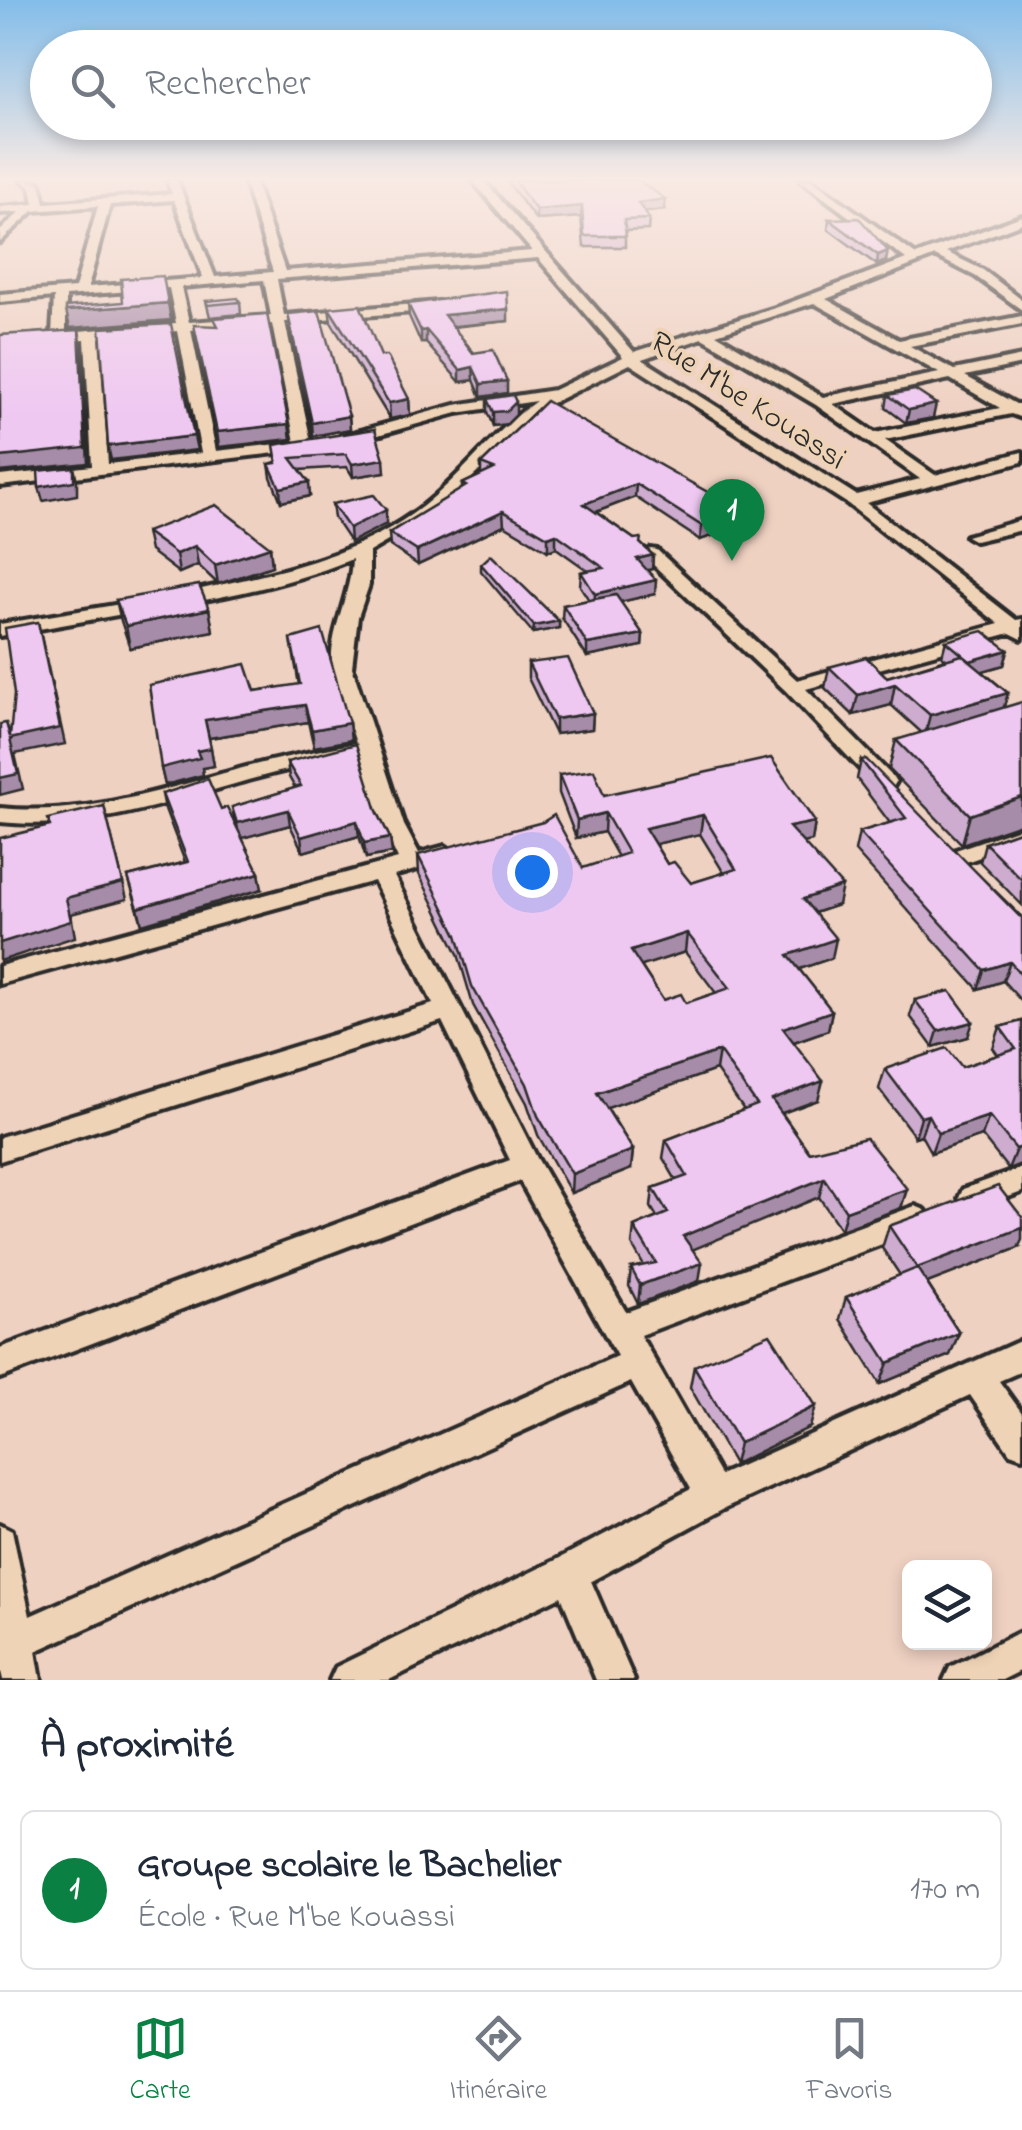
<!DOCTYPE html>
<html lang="fr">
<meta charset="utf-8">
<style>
body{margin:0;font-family:"Indie Flower",sans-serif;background:#f6f6f7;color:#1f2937}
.controls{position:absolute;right:30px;bottom:30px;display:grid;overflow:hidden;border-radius:15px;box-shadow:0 5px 15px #0003}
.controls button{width:90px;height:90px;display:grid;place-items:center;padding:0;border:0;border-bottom:2px solid #e0e1e3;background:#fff;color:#1f2937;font:50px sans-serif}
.you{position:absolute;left:532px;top:872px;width:35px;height:35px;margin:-25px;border:8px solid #fff;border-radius:50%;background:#1a73e8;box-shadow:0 0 0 15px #1a73e833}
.badge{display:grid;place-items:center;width:65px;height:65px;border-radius:50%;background:#0b8043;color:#fff;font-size:32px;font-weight:700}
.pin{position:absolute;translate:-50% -82px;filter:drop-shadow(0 2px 5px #0008)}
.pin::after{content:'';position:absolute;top:52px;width:35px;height:30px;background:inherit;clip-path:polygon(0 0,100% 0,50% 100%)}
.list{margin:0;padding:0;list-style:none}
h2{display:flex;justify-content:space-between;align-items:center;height:130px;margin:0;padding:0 40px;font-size:42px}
h2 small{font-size:32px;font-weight:400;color:#747a83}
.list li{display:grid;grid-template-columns:65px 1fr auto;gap:30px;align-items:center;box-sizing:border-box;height:160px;margin:0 20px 20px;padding:0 20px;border:2px solid #e0e1e3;border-radius:15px}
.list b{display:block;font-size:38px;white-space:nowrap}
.list p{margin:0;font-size:32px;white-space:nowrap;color:#747a83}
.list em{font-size:32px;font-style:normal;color:#747a83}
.icon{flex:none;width:55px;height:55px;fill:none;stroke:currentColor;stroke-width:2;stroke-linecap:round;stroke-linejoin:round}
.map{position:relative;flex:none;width:1022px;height:1680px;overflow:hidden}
.search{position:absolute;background:#fff;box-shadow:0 5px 15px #0003;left:30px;right:30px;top:30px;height:110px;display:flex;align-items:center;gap:25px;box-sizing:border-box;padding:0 35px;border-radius:55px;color:#747a83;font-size:38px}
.sheet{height:310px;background:#fff}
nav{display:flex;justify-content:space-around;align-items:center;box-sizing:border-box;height:140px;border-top:2px solid #e0e1e3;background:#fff;font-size:28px;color:#747a83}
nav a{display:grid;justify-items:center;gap:5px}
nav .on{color:#0b8043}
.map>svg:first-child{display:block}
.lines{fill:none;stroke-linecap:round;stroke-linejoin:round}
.street-casing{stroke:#2b2b2b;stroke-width:8}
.street{fill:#efd3b6;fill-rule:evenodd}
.wall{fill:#ceacd0;stroke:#2b2b2b;stroke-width:2.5;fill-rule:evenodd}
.shaded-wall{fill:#a78ca9;stroke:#2b2b2b;stroke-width:2.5}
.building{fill:#efc8f2;stroke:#2b2b2b;stroke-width:2.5;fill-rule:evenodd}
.labels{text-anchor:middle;stroke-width:8;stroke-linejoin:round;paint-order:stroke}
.far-street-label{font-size:32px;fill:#2b2b2b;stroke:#efd3b6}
</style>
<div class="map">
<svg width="1022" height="1680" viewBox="0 0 1022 1680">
<rect width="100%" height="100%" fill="#efd1c2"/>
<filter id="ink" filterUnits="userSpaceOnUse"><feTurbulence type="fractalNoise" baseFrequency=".01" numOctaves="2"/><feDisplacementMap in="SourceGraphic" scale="20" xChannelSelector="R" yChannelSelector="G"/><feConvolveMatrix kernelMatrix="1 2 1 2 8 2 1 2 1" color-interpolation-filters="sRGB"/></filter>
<g filter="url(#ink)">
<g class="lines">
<defs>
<g id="street">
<path d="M22,180L40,183L45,203L172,194L167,180H177L215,277L273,272L244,180H254L285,271L532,251L472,180H483L634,352L778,307L906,259L800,180H812L916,255L1022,216V223L946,252L983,270L1022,300V310L975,276L935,256L826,299L899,340L1022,316V324L910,346L954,370L1022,356V364L965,376L1016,404H1022V418L1011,414L885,440L935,475L1022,452V462L866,503L1016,620L1022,619V639L1010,633L806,689L893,777L896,782L893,787H877L786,691L642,554L651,549L657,550L797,680L999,624L848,504L630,364L552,403L431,516L369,552V585L358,617L352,667L404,825L419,853L445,846L456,854L453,859L394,876L537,1158L626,1312L915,1206L925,1210L930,1219L925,1228L640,1335L720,1475L1022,1340V1371L999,1381L1022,1413V1457L1010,1453L970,1395L725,1508L591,1581L634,1680H596L561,1596L389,1680H330L336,1667L556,1560L691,1489L631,1382L36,1651L41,1680H3L0,1667V1524L12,1530L30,1616L617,1356L520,1181L0,1378V1348L510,1160L442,1021L0,1161V1137L433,1004L374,881L0,984V966L398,859L382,825L360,755C322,762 284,770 248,780C165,804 87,831 0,822V808C83,816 156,792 235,770C275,759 315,751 356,743C349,719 334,691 332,667C329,631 351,595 352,559C296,582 237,595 177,605L168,600L171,596C259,575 349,563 423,506C464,474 494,431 536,401L457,413L346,444L341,442V436L455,405L554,390L623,357L538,258L277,279L284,315L439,302L445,306L439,310L285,322L312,446L309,449L0,486V476L92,466L85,339L0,347V339L52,334L54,297L0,302V294L75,288L98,206L33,211L0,242V231L20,212L0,213V207L34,204L31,187ZM174,200L203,278L88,287L110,205ZM264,280L271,316L189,322L181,287ZM169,288L176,323L66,332V296ZM814,303L939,373L823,397L716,334ZM272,324L295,442L216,451L191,330ZM178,331L201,453L108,464L99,338ZM703,338L816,405L920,479L856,495L642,359ZM950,379L1000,408L875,433L833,404Z"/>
<polygon points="1022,520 1022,530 975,541 966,536"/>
<polygon points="145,600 154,605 151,609 0,636 0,624"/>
<polygon points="1022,827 1022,842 955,866 944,858 947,853"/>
<polygon points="1022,1168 1022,1192 973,1210 963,1207 959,1198 963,1189"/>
<polygon points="1022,1631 1022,1670 1002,1680 944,1680 950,1667"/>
</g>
</defs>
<use href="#street" class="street-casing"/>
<use href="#street" class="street"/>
</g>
<g class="wall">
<polygon points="506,180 638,180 664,210 645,212 649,219 648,230 625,231 625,247 584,247 581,217 536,220"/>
<polygon points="829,219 886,261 877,265 828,229"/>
<polygon points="206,301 240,302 241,314 210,317"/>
<polygon points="408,304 508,321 453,327 507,393 481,397 474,380 460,382 426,343 421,343 409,316"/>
<polygon points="329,308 409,399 410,415 390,419 331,322"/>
<polygon points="288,314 349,416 350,429 313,436"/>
<polygon points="888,395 933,418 906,423 886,408"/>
<polygon points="487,399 516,415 507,424 493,426 487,412"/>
<polygon points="546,401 741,526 700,540 635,497 596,512 640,543 653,555 652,569 648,570 655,594 620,602 643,634 642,646 587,657 562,618 563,605 589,600 580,586 581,572 587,570 556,548 548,551 504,525 418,565 390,546 389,533 462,489 462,484 481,475 481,464"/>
<polygon points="375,429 385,472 353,477 347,467 300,470 310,496 281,502 271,477 269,464"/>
<polygon points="332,504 386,524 350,542 334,518"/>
<polygon points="146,532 270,547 272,566 218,584 198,565 179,573 150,551"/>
<polygon points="481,564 559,621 559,628 533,633 481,571"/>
<polygon points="116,600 209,609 213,631 130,648 121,621"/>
<polygon points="291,639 349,723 351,740 314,747 308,722 209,738 214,766 202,768 203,775 165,785 161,768 255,691 299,685"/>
<polygon points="946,641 1008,650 1004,665 982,671 1008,693 1003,708 1021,824 962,844 889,769 896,740 922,733 891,705 853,715 825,688 829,667 887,677 946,659 942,656"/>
<polygon points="528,663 593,713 592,729 555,734 528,678"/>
<polygon points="861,760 1022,917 1022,1002 1003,981 978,989 855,851 859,832 890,823 857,779"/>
<polygon points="287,762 377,811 390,838 392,853 366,858 359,836 303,852 290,825 242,838 259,873 262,889 142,924 128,877 185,862 165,809 162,794 221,809 235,823 232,807 295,788 289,777"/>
<path d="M559,775L604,795L815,822L812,841L803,843L838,905L814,913L832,958L799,969L832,1011L828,1030L794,1042L818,1100L782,1113L809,1152L907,1189L901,1208L841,1230L819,1197L692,1249L699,1281L638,1304L629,1286L631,1268L644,1266L632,1245L634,1227L657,1217L651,1207L653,1188L676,1180L663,1158L666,1140L744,1110L716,1070L607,1108L633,1150L631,1169L571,1193L538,1135L527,1103L473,1005L458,954L419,874L418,855L583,868L618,857L604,832L576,838L559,793ZM700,834L724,873L691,883L667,864L655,844ZM685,952L716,993L686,1003L663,1000L641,966Z"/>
<polygon points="1022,830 1022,905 980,862 985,843"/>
<polygon points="915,1000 968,1037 933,1047 910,1016"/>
<polygon points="1022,1021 1022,1166 1021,1164 1008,1169 982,1136 931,1153 921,1135 915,1137 879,1089 885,1069 962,1067 998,1055 993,1048 1000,1027"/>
<polygon points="889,1226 1018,1248 927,1283 959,1333 950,1355 880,1384 840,1319 846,1297 900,1275 882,1248"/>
<polygon points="694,1366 810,1427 734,1464 690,1387"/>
</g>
<g class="shaded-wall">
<polygon points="665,199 664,210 638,213 638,203"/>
<polygon points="582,206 581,217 536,220 536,210"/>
<polygon points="888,251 886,261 877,265 878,255"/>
<polygon points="168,303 171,320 70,328 66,311"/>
<polygon points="508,309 508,321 445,327 444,315"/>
<polygon points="79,330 81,343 88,463 0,472 0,457"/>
<polygon points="426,330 426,343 421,343 421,331"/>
<polygon points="473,367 474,380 460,382 460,370"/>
<polygon points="507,381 507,393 481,397 481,384"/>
<polygon points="409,399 410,415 390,419 389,403"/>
<polygon points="516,402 516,415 507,424 493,426 493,412"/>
<polygon points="936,404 933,418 906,423 909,410"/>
<polygon points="349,416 350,429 313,436 312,423"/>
<polygon points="289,424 291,439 219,447 217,432"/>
<polygon points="194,436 197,450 111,460 108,446"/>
<polygon points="384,459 385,472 353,477 352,464"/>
<polygon points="74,467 77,481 77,495 43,501 39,487"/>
<polygon points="309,482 310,496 281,502 280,488"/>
<polygon points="636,484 635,497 583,517 584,504"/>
<polygon points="386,510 386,524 350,542 349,528"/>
<polygon points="503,511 504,525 418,565 417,551"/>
<polygon points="743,512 741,526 700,540 702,526"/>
<polygon points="556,534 556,548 548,551 548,537"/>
<polygon points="195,546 198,565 179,573 176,554"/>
<polygon points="270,547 272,566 218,584 215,565"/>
<polygon points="653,555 652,569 636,573 637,559"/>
<polygon points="656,580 655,594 594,608 595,594"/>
<polygon points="209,609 213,631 130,648 126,626"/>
<polygon points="559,621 559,628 533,633 534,626"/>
<polygon points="38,622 65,744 15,754 23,789 0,795 0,778 6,723 11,738"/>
<polygon points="643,634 642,646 587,657 587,644"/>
<polygon points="1008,650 1004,665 966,676 970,661"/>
<polygon points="895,684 891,705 853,715 858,695"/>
<polygon points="1008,693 1002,713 925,735 930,715"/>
<polygon points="305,705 308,722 209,738 205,720"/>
<polygon points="593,713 592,729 555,734 555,719"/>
<polygon points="349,723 351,740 314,747 312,730"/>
<polygon points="211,748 214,766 202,768 203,775 165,785 161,768 197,751"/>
<polygon points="1022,794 1021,824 962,844 970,815"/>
<polygon points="104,806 127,899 71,914 75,937 0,961 0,943 66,898"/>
<polygon points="288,810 290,825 239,839 237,823"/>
<polygon points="605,813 604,832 576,838 577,820"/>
<polygon points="703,815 700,834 643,847 645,828"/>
<polygon points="357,821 359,836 303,852 301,837"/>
<polygon points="815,822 812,841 786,846 789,827"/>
<polygon points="390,838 392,853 366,858 364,843"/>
<polygon points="259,873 262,889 142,924 138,908"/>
<polygon points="842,886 838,905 799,918 803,899"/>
<polygon points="687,933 685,952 630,970 631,951"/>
<polygon points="836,939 832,958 785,974 788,955"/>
<polygon points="1010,962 1003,981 978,989 984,970"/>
<polygon points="832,1011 828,1030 779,1047 783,1028"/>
<polygon points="973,1022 968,1037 933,1047 938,1031"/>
<polygon points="719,1051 716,1070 596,1112 597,1093"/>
<polygon points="823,1081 818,1100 768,1118 772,1100"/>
<polygon points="928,1115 921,1135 915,1137 921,1117"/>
<polygon points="989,1116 982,1136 931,1153 938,1133"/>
<polygon points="1022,1147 1021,1164 1008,1169 1016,1149"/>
<polygon points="633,1150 631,1169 571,1193 572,1174"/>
<polygon points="824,1178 819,1197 680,1255 683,1236"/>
<polygon points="907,1189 901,1208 841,1230 846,1211"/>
<polygon points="1022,1228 1022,1240 1018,1248 909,1290 917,1268"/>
<polygon points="702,1263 699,1281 638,1304 640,1285"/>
<polygon points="959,1333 950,1355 880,1384 888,1363"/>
<polygon points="816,1406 810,1427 734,1464 739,1443"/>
</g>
<g class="building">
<polygon points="514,180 638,180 665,199 638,203 649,219 624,220 626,236 584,236 582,206 536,210"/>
<polygon points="859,218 888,251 878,255 829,219"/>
<polygon points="163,276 168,303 66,311 66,307 123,302 121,279"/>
<polygon points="507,291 508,309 444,315 473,353 493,350 507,381 481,384 473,367 460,370 426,330 421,331 408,304"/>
<polygon points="238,298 240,302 208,305 206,301"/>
<polygon points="360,305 381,356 387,356 409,399 389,403 329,308"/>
<polygon points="319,311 349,416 312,423 288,314"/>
<polygon points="267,314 289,424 217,432 194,325 218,326 214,318"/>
<polygon points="171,324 194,436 108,446 100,328"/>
<polygon points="79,330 85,448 0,457 0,335"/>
<polygon points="915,390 936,404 909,410 888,395"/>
<polygon points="513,395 516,402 507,411 493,412 487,399"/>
<polygon points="546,401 743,512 702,526 636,484 584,504 634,539 641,538 640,543 653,555 637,559 656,580 595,594 581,572 604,568 556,534 548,537 503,511 417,551 389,533 466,486 462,484 494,469 481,464"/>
<polygon points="375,429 384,459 352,464 346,454 291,458 309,482 280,488 269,464 277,463 274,445"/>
<polygon points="74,467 74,481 39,487 38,471"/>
<polygon points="374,495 386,510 349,528 332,504"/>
<polygon points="216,505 270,547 215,565 195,546 176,554 146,532"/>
<polygon points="491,555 559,621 534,626 481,564"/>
<polygon points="199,585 209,609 126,626 116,600"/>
<polygon points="616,595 643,634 587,644 563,605"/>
<polygon points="38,622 60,728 10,739 18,774 0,778 0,724 6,723 10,737 14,694 5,628"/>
<polygon points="322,630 349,723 312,730 305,705 205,720 211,748 197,751 200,758 161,768 149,685 246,664 255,691 300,684 291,639"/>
<polygon points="983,631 1008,650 970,661 946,641"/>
<polygon points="962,655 1008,693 930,715 895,684 858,695 829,667 866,657 887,677"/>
<polygon points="568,658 593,713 555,719 528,663"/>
<polygon points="1022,702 1022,797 970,815 896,740"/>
<polygon points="356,744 377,811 390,838 364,843 357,821 301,837 288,810 237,823 232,807 301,786 287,762"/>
<path d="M771,758L815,822L789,827L842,886L803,899L836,939L788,955L832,1011L783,1028L823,1081L772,1100L809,1152L866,1138L907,1189L846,1211L824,1178L683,1236L702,1263L640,1285L631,1268L656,1263L634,1227L668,1213L653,1188L687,1176L666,1140L757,1105L719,1051L597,1093L633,1150L572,1174L538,1116L527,1084L472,986L457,935L418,855L543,822L554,815L583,868L628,853L605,813L577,820L559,775L594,770L604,795ZM703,815L736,869L691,883L674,862L667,864L645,828ZM687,933L730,988L686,1003L681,994L663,1000L631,951Z"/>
<polygon points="866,759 1019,916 1022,917 1022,976 1010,962 984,970 859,832 906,818 861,760"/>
<polygon points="208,779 221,809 227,807 259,873 138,908 128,877 188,862 162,794"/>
<polygon points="104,806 123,883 66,898 71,921 0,943 0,838 50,826 48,819"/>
<polygon points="1022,830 1022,880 985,843"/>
<polygon points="950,991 973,1022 938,1031 915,1000"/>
<polygon points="1022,1021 1022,1147 1016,1149 989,1116 938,1133 928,1115 921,1117 885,1069 947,1048 962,1067 1016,1049 1000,1027"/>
<polygon points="998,1186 1022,1217 1022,1228 917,1268 889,1226"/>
<polygon points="917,1268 959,1333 888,1363 846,1297"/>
<polygon points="770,1334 816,1406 739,1443 694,1366"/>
</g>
</g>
<linearGradient id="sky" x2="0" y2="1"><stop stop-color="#83bdea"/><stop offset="0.43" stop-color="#f8eae4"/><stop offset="1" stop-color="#f8eae4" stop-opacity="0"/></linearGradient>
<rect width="1022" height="415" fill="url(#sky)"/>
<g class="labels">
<g class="far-street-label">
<text transform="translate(749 399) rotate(33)" y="11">Rue M'be Kouassi</text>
</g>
</g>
</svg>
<div class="controls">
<button><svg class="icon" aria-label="layers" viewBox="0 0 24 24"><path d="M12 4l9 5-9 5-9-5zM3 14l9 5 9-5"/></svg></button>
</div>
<div class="you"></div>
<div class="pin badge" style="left:732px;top:561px">1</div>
<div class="search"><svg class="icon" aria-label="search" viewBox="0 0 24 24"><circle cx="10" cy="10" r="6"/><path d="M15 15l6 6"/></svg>Rechercher</div>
</div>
<section class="sheet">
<h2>À proximité<small></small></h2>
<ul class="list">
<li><span class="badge">1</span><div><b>Groupe scolaire le Bachelier</b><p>École · Rue M'be Kouassi</p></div><em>170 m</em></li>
</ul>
</section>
<nav>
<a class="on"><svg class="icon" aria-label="map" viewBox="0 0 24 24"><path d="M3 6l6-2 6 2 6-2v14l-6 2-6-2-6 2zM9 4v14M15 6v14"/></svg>Carte</a>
<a><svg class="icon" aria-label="directions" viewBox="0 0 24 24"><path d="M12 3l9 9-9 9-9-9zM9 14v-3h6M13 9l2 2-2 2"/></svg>Itinéraire</a>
<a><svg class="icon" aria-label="saved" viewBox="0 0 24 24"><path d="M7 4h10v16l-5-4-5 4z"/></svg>Favoris</a>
</nav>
